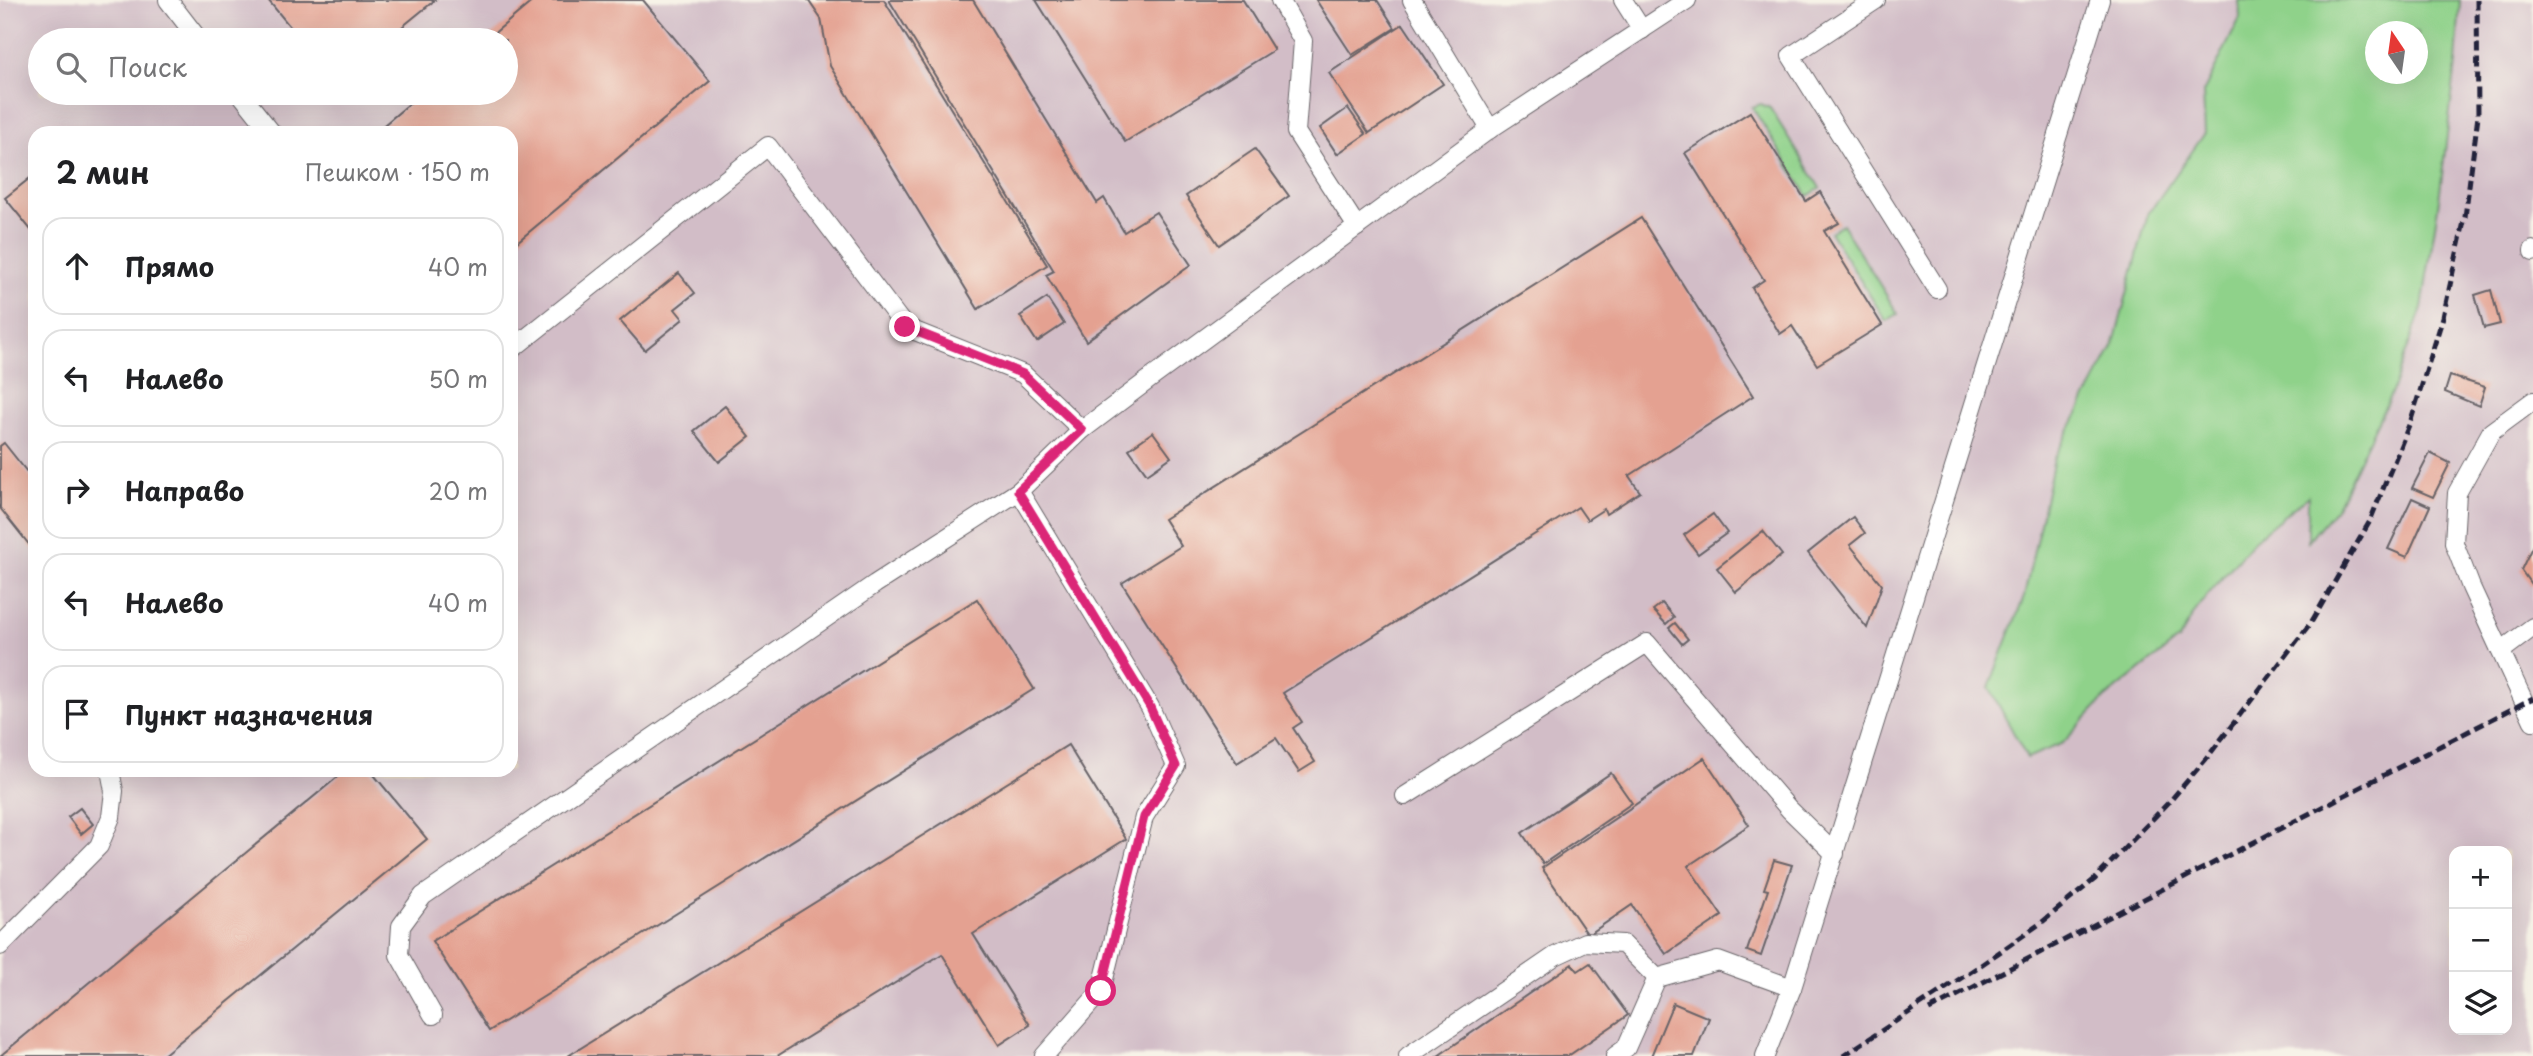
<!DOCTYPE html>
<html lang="ru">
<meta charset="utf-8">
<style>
body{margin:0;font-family:"Playpen Sans",sans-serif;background:#f6f6f6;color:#202124}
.controls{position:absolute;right:21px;bottom:21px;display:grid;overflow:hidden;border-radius:14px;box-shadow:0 7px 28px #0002}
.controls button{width:63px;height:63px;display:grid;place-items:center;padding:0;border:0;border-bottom:2px solid #e0e0e0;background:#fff;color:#202124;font:35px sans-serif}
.compass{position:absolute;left:2365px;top:21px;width:63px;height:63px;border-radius:50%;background:#fff;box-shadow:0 7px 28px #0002;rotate:347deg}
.stop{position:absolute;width:21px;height:21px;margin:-16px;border:5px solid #db2777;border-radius:50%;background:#fff}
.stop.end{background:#db2777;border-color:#fff;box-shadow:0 2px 7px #0008}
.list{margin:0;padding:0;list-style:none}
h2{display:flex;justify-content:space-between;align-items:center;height:91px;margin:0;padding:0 28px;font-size:30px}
h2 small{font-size:23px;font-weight:400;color:#757577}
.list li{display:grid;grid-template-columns:46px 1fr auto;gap:21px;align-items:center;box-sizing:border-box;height:98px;margin:0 14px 14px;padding:0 14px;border:2px solid #e0e0e0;border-radius:21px}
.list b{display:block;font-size:26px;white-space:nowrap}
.list em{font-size:23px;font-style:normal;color:#757577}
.icon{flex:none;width:38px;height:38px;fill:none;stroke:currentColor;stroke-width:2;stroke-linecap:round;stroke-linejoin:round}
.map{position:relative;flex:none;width:2533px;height:1056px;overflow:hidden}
.search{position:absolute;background:#fff;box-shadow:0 7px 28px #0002;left:28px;top:28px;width:490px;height:77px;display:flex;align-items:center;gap:18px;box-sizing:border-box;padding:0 24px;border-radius:38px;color:#757577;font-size:26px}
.panel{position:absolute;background:#fff;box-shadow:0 7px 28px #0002;left:28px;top:126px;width:490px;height:651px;border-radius:21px}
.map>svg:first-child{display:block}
.industrial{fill:#d2bdc7;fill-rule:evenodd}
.green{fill:#8fd28a;stroke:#587a62;stroke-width:2;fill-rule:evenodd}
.building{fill:#e4a191}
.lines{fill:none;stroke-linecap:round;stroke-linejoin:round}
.lane-casing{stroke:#686367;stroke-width:20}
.lane{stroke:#fff;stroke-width:18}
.rail{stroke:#22223b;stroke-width:5;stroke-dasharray:10 5;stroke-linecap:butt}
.route{stroke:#db2777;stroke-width:9}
</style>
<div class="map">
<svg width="2533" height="1056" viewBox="0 0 2533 1056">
<rect width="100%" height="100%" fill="#f7f3e8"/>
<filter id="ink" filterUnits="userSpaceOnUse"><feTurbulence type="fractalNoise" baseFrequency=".0143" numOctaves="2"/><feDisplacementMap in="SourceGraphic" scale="14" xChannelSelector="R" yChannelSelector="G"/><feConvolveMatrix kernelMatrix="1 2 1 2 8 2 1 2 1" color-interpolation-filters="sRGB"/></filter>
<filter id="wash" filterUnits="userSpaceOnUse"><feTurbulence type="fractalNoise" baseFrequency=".00686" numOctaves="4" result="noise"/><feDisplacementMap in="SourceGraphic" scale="28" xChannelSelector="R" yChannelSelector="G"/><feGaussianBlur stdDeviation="1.57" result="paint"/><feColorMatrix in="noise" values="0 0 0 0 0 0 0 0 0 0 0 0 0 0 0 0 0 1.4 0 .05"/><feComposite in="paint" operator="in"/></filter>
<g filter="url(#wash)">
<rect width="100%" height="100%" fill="#ebddba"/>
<path class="industrial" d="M0,0H2533V1056H0ZM2376,32H2418V74H2376ZM40,40H506V93H40ZM35,133H511V770H35ZM2454,851H2507V1030H2454Z"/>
<g class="green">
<path d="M2239,0H2460L2456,64L2438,207L2422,308L2392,392L2337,507L2308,541V496L2255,539L2200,604L2179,639L2104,699L2063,743L2027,758L1989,687L2024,597L2054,459L2113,347L2148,214L2205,133L2203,93L2240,18ZM2376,32H2418V74H2376Z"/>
<polygon points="1761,104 1770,108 1820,188 1808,196 1752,107"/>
<polygon points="1842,224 1898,314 1886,321 1830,232"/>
</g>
<g id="blocks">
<g class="building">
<polygon points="268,0 435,0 386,40 301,40"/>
<polygon points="534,0 643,0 710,81 511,247 511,133 380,133 378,130 422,93 506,93 506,40 486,40"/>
<polygon points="808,0 884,0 1047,265 978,309 830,66 821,19"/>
<polygon points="889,0 973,0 1097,203 1104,198 1124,232 1156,212 1191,265 1086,341 1046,275 1054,271"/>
<polygon points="1036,0 1243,0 1274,50 1125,142"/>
<polygon points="1316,0 1377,0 1395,28 1352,55"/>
<polygon points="1403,24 1443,84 1369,133 1329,73"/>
<polygon points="1348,108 1366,134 1337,154 1320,128"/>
<polygon points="1750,112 1806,201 1820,192 1839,223 1824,231 1882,325 1817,365 1792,326 1780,334 1752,288 1764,280 1685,153"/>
<polygon points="1255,149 1289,196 1219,245 1186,196"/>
<polygon points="35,174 35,235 5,198"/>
<polygon points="1641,218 1753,396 1629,476 1640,492 1606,514 1604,509 1587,520 1578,507 1283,693 1302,722 1293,728 1315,762 1299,772 1276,738 1237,763 1122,583 1181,546 1164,519"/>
<polygon points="679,273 695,293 675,309 683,319 645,350 620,321"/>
<polygon points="2491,290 2500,324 2484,328 2475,295"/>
<polygon points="1047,298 1064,324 1037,342 1020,316"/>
<polygon points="2450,376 2485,387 2479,406 2445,392"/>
<polygon points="725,406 750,437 719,462 694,431"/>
<polygon points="1153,432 1171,457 1147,474 1129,449"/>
<polygon points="4,443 35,482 35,552 0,508 0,446"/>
<polygon points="2430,453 2450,463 2433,497 2412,488"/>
<polygon points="2412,498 2430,506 2407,557 2388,549"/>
<polygon points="1713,514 1727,533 1698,554 1684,535"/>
<polygon points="1853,517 1865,533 1850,545 1882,585 1867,628 1808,553"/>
<polygon points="1763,531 1782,555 1736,592 1717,568"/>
<polygon points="2533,545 2533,587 2521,570"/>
<polygon points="977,599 1034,689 489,1031 432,941"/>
<polygon points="1662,603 1674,617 1666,624 1653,610"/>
<polygon points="1675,623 1688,639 1682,644 1669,628"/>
<polygon points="1068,745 1126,839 973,934 1030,1025 999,1045 942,954 777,1056 568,1056"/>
<polygon points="1704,758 1749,825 1688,866 1722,916 1666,954 1632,905 1588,935 1542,868"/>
<polygon points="346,770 370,770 427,839 162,1056 0,1056"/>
<polygon points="1611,773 1632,803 1543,864 1522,833"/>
<polygon points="80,808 93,824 81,834 68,817"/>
<polygon points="1774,860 1792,865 1761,956 1747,951 1768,890 1764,889"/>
<polygon points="1590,963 1628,1015 1568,1056 1438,1056 1572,964 1578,971"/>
<polygon points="1673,1003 1709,1018 1694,1056 1651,1056"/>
</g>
</g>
</g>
<g filter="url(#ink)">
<use href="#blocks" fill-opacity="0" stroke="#686367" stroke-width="2"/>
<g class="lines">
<defs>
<g id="lane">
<polyline points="168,0 199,40"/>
<polyline points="1280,0 1303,41 1296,132 1357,227"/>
<polyline points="1412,0 1490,129"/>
<polyline points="1623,0 1642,30"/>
<polyline points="1876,0 1791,56 1937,289"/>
<polyline points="240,93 272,133"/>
<polyline points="2533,250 2533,252"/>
<polyline points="511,350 768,146 905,327 1023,374 1082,430"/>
<polyline points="2533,401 2491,432 2457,493 2454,543 2471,587 2533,721"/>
<polyline points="1019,491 1150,707 1176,766 1144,817 1101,991 1044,1056"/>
<polyline points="2501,651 2533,627"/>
<polyline points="1405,796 1647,643 1789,809 1835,854"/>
<polyline points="0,946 99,846 111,817 114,791 110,770"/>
<polyline points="433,1015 399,955 401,926 423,896 875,584 1019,491 1082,430 1151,378 1490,129 1687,0"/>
<polyline points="1408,1056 1555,956 1585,942 1623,944 1657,978"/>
<polyline points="1615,1056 1626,1048 1657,978 1718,961 1792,988"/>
<polyline points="1765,1056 1792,988 2100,0"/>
</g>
</defs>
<use href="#lane" class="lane-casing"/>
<use href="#lane" class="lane"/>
<g class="rail">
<polyline points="1929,1010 2533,698"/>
<polyline points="1843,1056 1981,965 2041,923 2095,879 2170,801 2206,759 2312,621 2370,521 2411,420 2443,317 2465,217 2478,116 2477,0"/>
</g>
</g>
</g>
<g class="lines" filter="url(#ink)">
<polyline class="route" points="905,327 1023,374 1082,430 1018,491 1150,707 1176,766 1144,817 1101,991"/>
</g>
</svg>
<div class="controls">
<button>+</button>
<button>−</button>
<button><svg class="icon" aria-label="layers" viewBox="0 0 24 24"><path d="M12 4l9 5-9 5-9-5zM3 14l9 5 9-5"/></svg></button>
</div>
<svg class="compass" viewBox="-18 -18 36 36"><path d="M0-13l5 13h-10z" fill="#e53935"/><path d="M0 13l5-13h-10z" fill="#757577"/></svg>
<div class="stop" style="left:1101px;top:991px"></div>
<div class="stop end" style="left:905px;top:327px"></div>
<div class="search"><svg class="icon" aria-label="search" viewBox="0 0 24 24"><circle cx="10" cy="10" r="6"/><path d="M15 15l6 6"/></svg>Поиск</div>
<section class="panel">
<h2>2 мин<small>Пешком · 150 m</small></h2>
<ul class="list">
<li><svg class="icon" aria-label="ahead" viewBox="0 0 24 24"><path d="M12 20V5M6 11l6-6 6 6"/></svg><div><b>Прямо</b></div><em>40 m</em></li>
<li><svg class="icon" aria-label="left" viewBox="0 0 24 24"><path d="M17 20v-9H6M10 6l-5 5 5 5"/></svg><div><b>Налево</b></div><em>50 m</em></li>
<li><svg class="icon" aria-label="right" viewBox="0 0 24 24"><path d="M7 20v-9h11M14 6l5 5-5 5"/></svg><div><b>Направо</b></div><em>20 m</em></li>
<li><svg class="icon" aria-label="left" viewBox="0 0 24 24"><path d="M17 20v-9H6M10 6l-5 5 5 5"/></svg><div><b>Налево</b></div><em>40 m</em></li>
<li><svg class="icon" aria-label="arrive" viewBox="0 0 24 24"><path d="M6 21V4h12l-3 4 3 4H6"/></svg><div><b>Пункт назначения</b></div></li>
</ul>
</section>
</div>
